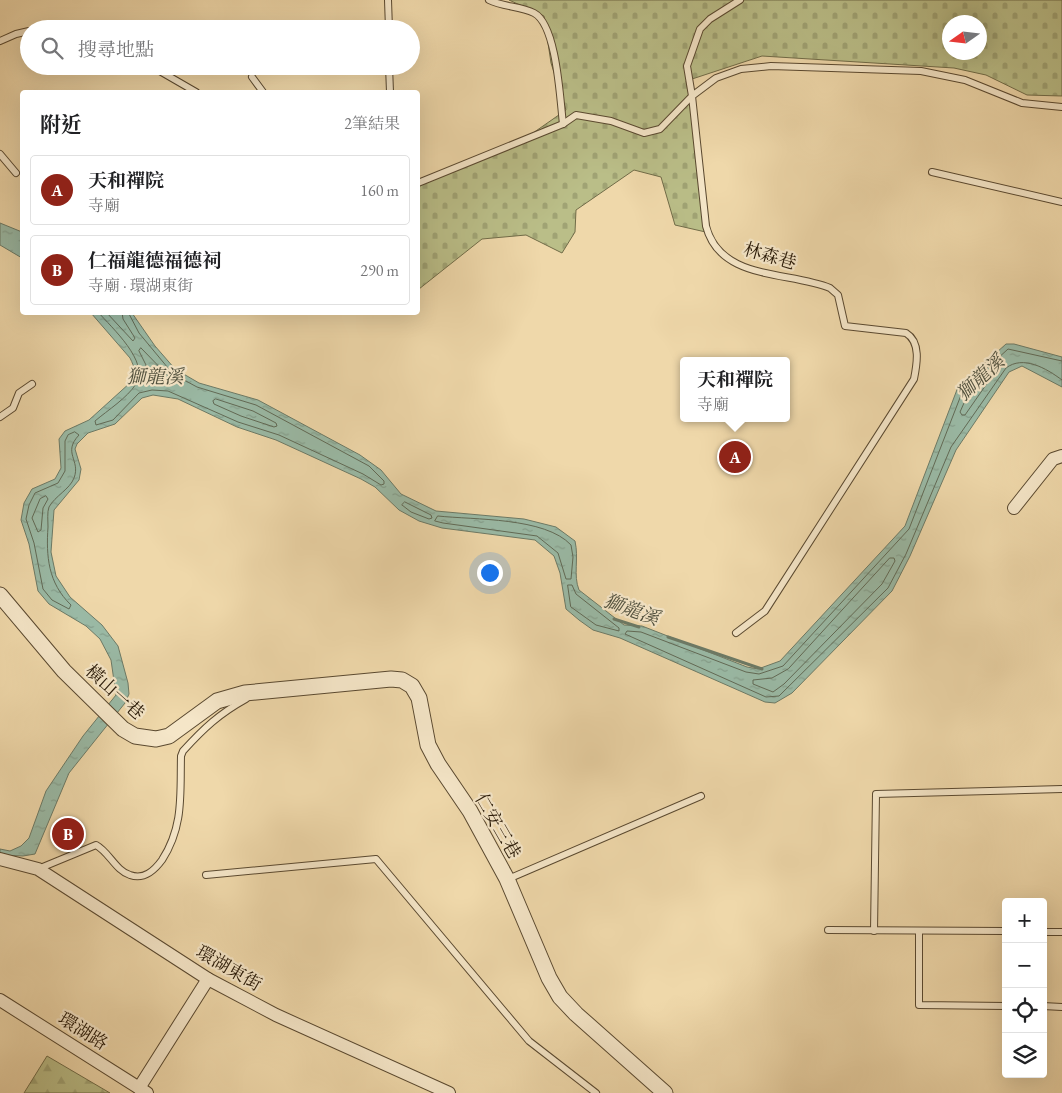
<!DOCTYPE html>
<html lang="zh-TW">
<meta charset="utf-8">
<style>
body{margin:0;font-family:"EB Garamond","Noto Serif TC",serif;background:#f6f6f6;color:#202124}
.controls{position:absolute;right:15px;bottom:15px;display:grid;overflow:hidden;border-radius:5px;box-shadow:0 5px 20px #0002}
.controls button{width:45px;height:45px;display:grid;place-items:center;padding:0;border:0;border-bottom:1px solid #e0e0e0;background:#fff;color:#202124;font:25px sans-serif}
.compass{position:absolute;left:942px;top:15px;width:45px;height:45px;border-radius:50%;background:#fff;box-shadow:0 5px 20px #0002;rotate:256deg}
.you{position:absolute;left:489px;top:572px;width:18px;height:18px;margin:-12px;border:4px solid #fff;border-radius:50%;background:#1a73e8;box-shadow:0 0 0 8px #1a73e833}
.badge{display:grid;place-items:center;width:32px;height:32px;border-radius:50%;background:#8f2418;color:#fff;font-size:16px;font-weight:700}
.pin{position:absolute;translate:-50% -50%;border:2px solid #fff;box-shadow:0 1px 5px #0006}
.popup{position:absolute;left:680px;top:357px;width:110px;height:65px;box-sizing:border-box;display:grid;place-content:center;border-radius:5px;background:#fff;filter:drop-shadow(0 1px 4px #0005);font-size:16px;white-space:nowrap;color:#757577}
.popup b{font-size:19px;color:#202124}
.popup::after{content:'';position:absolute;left:50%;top:100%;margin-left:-10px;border:10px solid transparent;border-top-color:#fff}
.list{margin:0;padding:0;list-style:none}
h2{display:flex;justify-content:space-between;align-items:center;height:65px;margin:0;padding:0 20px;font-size:21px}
h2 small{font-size:16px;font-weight:400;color:#757577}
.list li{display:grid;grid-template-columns:32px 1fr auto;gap:15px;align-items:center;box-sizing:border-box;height:70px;margin:0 10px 10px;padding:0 10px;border:1px solid #e0e0e0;border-radius:5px}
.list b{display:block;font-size:19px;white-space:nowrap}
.list p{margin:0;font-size:16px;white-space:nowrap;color:#757577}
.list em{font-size:16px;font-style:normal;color:#757577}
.icon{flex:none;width:28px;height:28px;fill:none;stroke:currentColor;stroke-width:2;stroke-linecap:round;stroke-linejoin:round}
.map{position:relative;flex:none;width:1062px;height:1093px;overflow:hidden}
.search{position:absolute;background:#fff;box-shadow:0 5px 20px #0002;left:20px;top:20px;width:400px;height:55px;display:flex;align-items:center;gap:12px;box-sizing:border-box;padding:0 18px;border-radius:28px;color:#757577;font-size:19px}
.panel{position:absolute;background:#fff;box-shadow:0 5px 20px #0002;left:20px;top:90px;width:400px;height:225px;border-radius:5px}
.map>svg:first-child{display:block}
.forest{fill:url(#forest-firs);stroke:#716c48}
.cemetery{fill:url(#cemetery-stones);stroke:#716c48;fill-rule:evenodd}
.water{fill:url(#water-ripples);stroke:#6c7a66}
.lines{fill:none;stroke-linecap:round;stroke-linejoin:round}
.shore{stroke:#616a56;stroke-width:1}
.stream{stroke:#6c7a66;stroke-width:3}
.service-casing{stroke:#5a4930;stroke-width:8}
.minor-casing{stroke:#5a4930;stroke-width:14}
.tertiary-casing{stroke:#5a4930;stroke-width:17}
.service{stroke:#f5e6c8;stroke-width:6}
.minor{stroke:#f5e6c8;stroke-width:12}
.tertiary{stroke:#f5e6c8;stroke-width:15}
.labels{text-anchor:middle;stroke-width:4.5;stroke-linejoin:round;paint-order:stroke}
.street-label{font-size:18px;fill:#281907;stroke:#f5e6c8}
.water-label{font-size:19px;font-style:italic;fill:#50513f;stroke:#f5e6c8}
</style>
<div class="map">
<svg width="1062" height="1093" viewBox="0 0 1062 1093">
<defs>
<pattern id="forest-firs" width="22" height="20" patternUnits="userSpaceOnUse" patternTransform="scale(1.25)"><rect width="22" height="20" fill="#babe88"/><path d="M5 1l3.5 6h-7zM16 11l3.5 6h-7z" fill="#a0a374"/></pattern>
<pattern id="cemetery-stones" width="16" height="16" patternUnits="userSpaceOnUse" patternTransform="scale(1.25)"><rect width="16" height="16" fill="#babe88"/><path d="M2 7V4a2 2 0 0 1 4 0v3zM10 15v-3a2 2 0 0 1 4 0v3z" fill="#a0a374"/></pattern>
<pattern id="water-ripples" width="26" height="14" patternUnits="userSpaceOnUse" patternTransform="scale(1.25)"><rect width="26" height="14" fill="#9abaa6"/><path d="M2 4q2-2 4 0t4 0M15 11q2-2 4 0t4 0" fill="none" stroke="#859f8d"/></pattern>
</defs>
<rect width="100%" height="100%" fill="#efd8aa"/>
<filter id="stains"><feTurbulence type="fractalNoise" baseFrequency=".004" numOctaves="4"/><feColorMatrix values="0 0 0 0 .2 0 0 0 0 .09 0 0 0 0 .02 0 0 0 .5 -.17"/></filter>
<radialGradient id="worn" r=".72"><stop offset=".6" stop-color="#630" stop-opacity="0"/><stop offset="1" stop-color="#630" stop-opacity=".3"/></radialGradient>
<polygon class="forest" points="47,1056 110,1093 24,1093"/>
<path class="cemetery" d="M509,0H1062V96L1027,95L986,75L954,68L762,56L686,81L697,130L710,233L675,225L661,177L634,170L576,210L575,232L562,253L526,235L482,239L419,289L418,183L510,149L566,110L551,63L544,16ZM950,22H980V52H950Z"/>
<g class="water">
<polygon points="0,223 22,232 22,258 0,245"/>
<path d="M91,313H132L155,346L175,369L199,383L258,400L360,455L381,470L401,494L436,511L524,519L556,527L575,541C579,558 573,575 579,590L624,625L642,626L747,667L758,669L780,661L905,526L958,387L1006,344H1014L1062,357V387L1022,366L1009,372L956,450L910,556L892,591L792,693L775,703L765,702L620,638L593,630L579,620L566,609L560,573L554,556L535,540L442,528L419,521L399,510L375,487L361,479L276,440L237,427L178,399L153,395L142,398L115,424L88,433L77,444L75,449L81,469L79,480L54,510L51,552L56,576L70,597L102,625L118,646L128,683L129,694L125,703L69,773L35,854L23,856L0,855V849L10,851L21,846L29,838L46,791L83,736L116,695L111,660L100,639L86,626L49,604L38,591L29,544L21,520L24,503L32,489L55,479L61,468L59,439L65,431L89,420L131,382C136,373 135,368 130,358Z"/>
</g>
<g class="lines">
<g class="shore">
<path d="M98,312C112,328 150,362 136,384C127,398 108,410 95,421L96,425L113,420L139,393L152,390L168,391L238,422L279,435L363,474L381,485L384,484V481L369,466L256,405L197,387L173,374L139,333L128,312"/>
<polyline points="106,312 133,341 135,338 123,319 122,312"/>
<polygon points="141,348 173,381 173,385 144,384 146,365 139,351"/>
<path d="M1062,361L1008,349L963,390L909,529L783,666L759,674L746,672L641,632L627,631L625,634L766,697L779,696L888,588L906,554L951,447L1006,368C1023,355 1046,368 1062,380"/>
<polygon points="985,379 988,379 988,382 965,415 962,415 960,412 968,394"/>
<polygon points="216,399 253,411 276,423 277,426 274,427 241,416 214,404 213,401"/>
<path d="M75,432L79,435C62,453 81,460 74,478C70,489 55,496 49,507C47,512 48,521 48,527C46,556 48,583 71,605L69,609L52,600L43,589L34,543L26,519L29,505L35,493L58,483L65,471V441L68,435Z"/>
<polygon points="46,496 48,499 43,508 41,530 38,532 32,518 40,499"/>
<polygon points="405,502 431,515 432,518 429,519 411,512 402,505"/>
<path d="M438,516C474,520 545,517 571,545L573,557L571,579H566L558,553L537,536L443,523L435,521Z"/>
<polygon points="890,558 894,558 895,561 882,584 784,684 773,692 753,684 753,680 772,678 788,669"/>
<polygon points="568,585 572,585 576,594 619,628 619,631 596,625 571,607"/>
</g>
<g class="stream">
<polyline points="614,619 639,627"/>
<polyline points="668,637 762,669"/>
</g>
<defs>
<g id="service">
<polyline points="388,0 389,29"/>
<path d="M489,0C503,7 520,6 534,13C557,25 560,100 563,124"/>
<polyline points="0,41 16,34 29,31"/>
<polyline points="151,66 196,92"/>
<polyline points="389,66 390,92"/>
<polyline points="252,77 263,92"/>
<polyline points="0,154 16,173"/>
<polyline points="932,172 1062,202"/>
<polyline points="418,183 563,124 576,115 611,121 644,133 660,129 692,96 687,66 700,29 710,19 740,0"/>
<polyline points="0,417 13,408 19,393 32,384"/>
<path d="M736,633L765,611L914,379C917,364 921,342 906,333L845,326L838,295L830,288C789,271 720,281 706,226L692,96L716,78L741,69L771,66L921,71L965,80L1022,103L1062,107"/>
<path d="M38,869L96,845C109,852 116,871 130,875C144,880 154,871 162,860C184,826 180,794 181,756L183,751C204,728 219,714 246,699"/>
<polyline points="206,875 376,859 529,1041 596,1093"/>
<polyline points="508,879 701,796"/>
<polyline points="828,930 1006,931"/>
<polyline points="874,931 876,794 1062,789"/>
<polyline points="919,931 919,1005 1006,1006"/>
<polyline points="1043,932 1062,932"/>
<polyline points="1043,1006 1062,1007"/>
</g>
<g id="minor">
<polyline points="1014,508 1053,459 1062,456"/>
<polyline points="0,859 38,869 208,979 276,1015 449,1093"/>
<polyline points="0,1000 147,1093"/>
<polyline points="139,1088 208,979"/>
</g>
<polyline id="tertiary" points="0,595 64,671 123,729 135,736 156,739 169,736 217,701 245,693 391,679 402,680 412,686 419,698 428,745 438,764 470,811 507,879 549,978 560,997 576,1014 665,1093"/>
</defs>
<use href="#service" class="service-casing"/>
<use href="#minor" class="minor-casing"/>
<use href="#tertiary" class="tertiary-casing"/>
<use href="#service" class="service"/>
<use href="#minor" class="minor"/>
<use href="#tertiary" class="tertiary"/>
</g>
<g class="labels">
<g class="street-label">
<text transform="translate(770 256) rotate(16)" y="6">林森巷</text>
<text transform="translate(115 692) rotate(42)" y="6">橫山一巷</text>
<text transform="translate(498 826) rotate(60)" y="6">仁安三巷</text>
<text transform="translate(229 968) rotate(30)" y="6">環湖東街</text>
<text transform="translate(83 1031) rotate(32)" y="6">環湖路</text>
</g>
<g class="water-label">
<text x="155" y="383">獅龍溪</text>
<text transform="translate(980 377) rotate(-43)" y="7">獅龍溪</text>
<text transform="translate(632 609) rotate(20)" y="7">獅龍溪</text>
</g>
</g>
<rect width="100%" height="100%" filter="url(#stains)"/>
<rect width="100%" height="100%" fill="url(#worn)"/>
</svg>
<div class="controls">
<button>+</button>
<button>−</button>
<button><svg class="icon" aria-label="locate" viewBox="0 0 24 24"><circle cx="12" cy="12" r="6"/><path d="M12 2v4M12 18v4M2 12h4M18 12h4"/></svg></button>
<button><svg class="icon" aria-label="layers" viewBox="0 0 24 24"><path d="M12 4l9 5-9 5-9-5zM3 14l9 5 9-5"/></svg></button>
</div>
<svg class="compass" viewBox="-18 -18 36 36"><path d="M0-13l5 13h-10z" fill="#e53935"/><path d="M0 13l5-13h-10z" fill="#757577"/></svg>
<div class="you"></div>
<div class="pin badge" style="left:735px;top:457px">A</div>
<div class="popup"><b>天和禪院</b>寺廟</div>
<div class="pin badge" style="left:68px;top:834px">B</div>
<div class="search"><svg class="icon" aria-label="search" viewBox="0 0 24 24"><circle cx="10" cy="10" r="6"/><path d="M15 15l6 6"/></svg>搜尋地點</div>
<section class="panel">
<h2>附近<small>2筆結果</small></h2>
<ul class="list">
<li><span class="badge">A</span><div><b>天和禪院</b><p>寺廟</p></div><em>160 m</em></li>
<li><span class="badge">B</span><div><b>仁福龍德福德祠</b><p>寺廟 · 環湖東街</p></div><em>290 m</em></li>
</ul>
</section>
</div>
